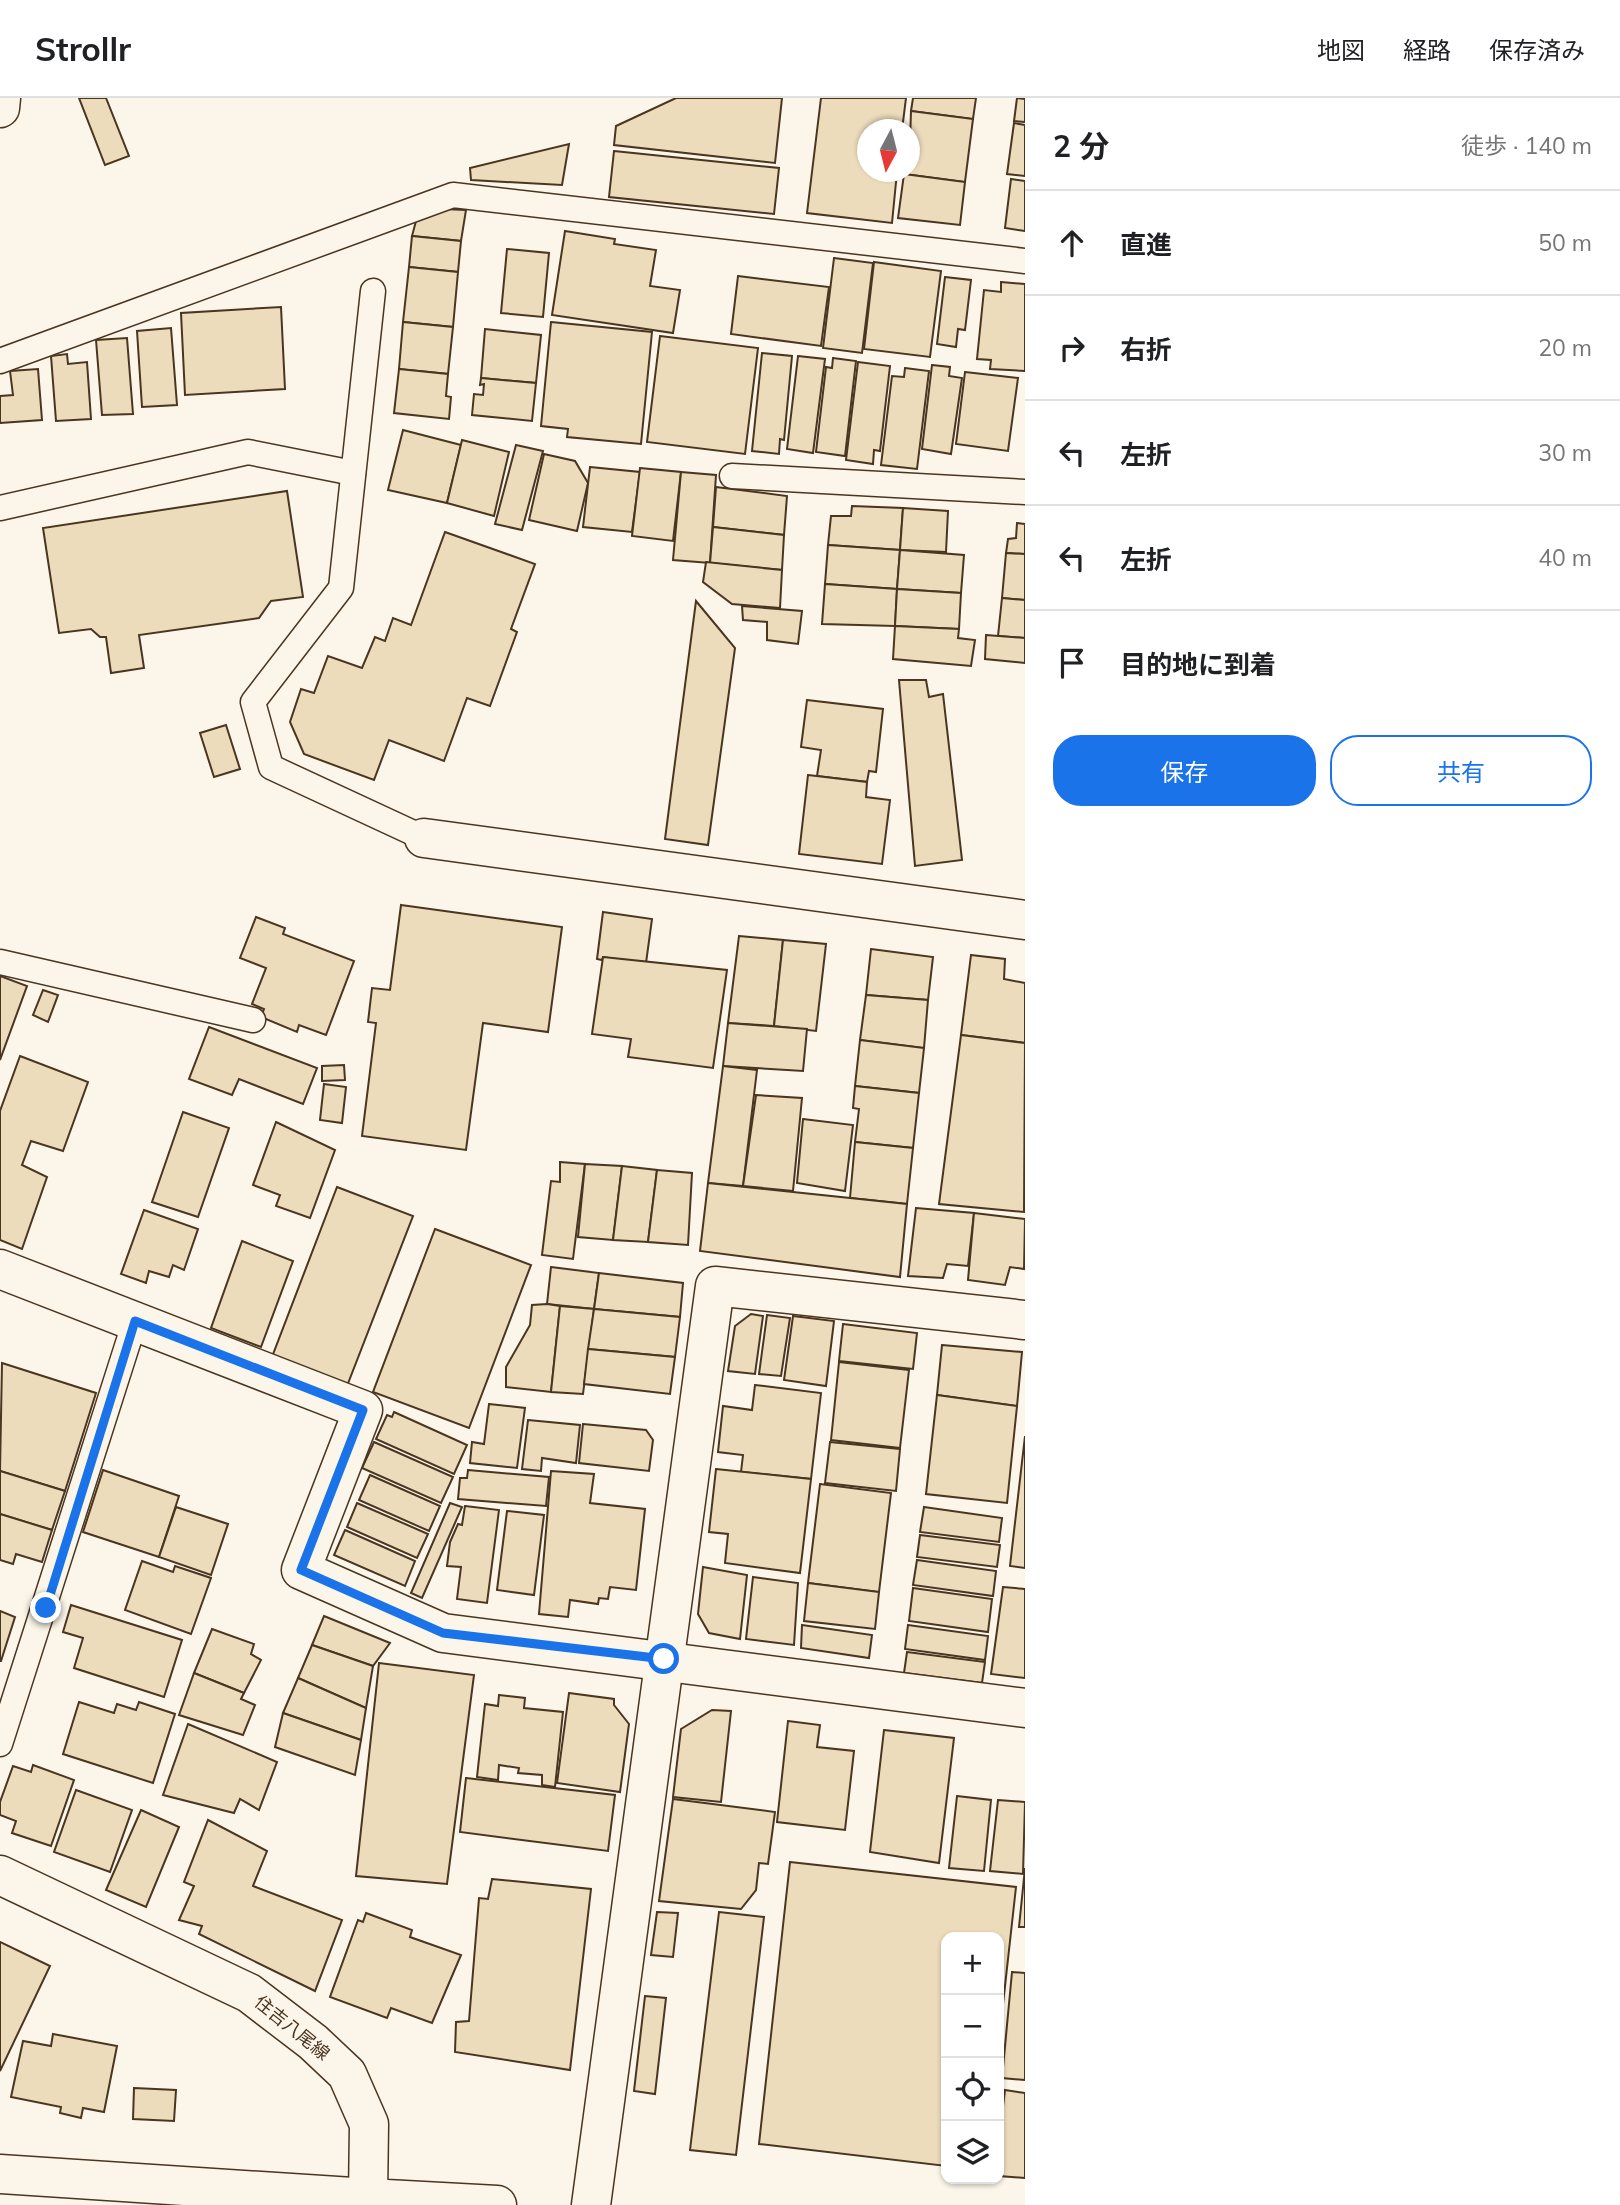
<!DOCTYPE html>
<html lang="ja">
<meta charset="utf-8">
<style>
body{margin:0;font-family:Mulish,"Noto Sans JP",sans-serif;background:#f6f6f6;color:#202124}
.controls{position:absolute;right:21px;bottom:21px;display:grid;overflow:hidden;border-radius:14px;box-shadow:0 2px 5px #0004}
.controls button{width:63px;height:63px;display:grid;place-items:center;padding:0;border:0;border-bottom:2px solid #e0e0e0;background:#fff;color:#202124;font:35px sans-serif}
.compass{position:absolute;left:857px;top:21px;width:63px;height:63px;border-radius:50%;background:#fff;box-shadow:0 2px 5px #0004;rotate:187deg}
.stop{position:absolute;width:21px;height:21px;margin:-16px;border:5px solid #1a73e8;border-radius:50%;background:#fff}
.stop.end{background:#1a73e8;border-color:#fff;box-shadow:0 2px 7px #0008}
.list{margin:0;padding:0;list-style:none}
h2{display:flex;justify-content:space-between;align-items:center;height:91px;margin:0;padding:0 28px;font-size:30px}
h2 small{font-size:23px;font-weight:400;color:#757577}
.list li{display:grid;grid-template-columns:46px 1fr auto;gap:21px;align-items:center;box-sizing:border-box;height:105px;padding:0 28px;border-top:2px solid #e0e0e0}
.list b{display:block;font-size:26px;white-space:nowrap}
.list em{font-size:23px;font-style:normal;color:#757577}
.actions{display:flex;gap:14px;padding:21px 28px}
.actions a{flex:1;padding:16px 0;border:2px solid #1a73e8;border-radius:28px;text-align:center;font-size:24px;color:#1a73e8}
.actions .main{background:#1a73e8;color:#fff}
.icon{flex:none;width:38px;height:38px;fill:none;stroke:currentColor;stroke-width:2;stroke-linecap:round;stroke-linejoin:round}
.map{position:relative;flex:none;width:1025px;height:2107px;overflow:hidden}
header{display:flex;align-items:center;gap:42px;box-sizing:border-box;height:98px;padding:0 35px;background:#fff;border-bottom:2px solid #e0e0e0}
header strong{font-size:33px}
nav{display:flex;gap:38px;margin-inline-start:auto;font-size:24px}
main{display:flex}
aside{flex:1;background:#fff}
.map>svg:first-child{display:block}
.building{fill:#ecdcbc;stroke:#4a3520;stroke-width:2}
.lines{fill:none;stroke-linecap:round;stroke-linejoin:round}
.service-casing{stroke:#4a3520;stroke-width:27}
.minor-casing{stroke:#4a3520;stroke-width:41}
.tertiary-casing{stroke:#4a3520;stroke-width:41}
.primary-casing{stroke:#4a3520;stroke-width:41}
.service{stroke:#fbf6e9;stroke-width:24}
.minor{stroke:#fbf6e9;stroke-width:38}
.tertiary{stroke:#fbf6e9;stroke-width:38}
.primary{stroke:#fbf6e9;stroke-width:38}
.route{stroke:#1a73e8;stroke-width:9}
.labels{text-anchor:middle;stroke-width:5;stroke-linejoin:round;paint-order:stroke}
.street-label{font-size:18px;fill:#4a3520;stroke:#fbf6e9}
</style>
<header>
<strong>Strollr</strong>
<nav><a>地図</a><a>経路</a><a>保存済み</a></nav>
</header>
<main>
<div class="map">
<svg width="1025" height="2107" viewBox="0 0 1025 2107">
<rect width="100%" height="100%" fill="#fbf6e9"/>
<g class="building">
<polygon points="79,0 106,0 129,58 105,67"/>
<polygon points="676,0 782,0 775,65 614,47 616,28"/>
<polygon points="821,0 906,0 902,32 867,32 867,74 897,74 892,125 807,115"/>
<polygon points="913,0 976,0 973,21 911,13"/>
<polygon points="1017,0 1025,1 1025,24 1014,23"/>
<polygon points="911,13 973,21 965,84 904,76 909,74"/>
<polygon points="1014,25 1025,27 1025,78 1007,76"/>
<polygon points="569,46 562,87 471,82 470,70"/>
<polygon points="614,53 779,70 774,116 609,99"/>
<polygon points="904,76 965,84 960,127 898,120"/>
<polygon points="1011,81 1025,83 1025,133 1005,130"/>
<polygon points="444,111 466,112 461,143 412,138 416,123"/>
<polygon points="565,133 615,141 614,146 656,152 650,188 680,192 673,235 552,217"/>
<polygon points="412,138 461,143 458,174 409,169"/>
<polygon points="507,151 549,155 543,219 501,215"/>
<polygon points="834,160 873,165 862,255 823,250"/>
<polygon points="874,164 941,173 930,259 864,251"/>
<polygon points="409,169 458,174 453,229 403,224"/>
<polygon points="738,178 829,189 821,248 731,236"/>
<polygon points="945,179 971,182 965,232 958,231 956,249 937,246"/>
<polygon points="1001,184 1025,186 1025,273 990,271 991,262 977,261 984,192 1001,194"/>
<polygon points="281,209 285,291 185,297 181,215"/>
<polygon points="403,224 453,229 448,276 399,271"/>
<polygon points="551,224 652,234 641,346 567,339 568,331 541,328"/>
<polygon points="171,230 177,307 142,309 137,233"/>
<polygon points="485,231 541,237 536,285 481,280"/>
<polygon points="660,238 758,250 745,356 647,344"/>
<polygon points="127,240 133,316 102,317 96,242"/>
<polygon points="762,255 792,258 784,342 780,341 779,356 752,353"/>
<polygon points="67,256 68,266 87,264 91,321 56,323 51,258"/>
<polygon points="798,258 825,261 813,355 787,351"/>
<polygon points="833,260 856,263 845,358 816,354 826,269 832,270"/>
<polygon points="858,264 890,268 880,353 874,352 873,366 846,362"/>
<polygon points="932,267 950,269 949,278 962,280 951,356 922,351"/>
<polygon points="905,270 929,273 917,371 881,367 892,278 904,279"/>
<polygon points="38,271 42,322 0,325 0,298 13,297 10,273"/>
<polygon points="399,271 448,276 446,298 451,299 449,321 394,315"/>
<polygon points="965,274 1018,280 1008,353 956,346"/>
<polygon points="481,280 536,285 532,323 472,317 474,296 483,297 484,286 480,287"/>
<polygon points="403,332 461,347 447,405 388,392"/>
<polygon points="462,342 509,354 494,418 447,405"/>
<polygon points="516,347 543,353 522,432 495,426"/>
<polygon points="544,356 575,363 588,385 577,433 529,422"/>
<polygon points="590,369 640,374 632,434 583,429"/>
<polygon points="640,370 681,374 673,443 632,438"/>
<polygon points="681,374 716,377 710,465 673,462"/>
<polygon points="716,389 787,398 784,437 713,429"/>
<polygon points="287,393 303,499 271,503 259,520 139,537 144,570 111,575 106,539 100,539 91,531 59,535 43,430"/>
<polygon points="852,408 903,410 900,452 828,447 831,418 851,418"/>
<polygon points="903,410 948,413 946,454 900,452"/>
<polygon points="1017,425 1025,426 1025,456 1006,455 1008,441 1016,440"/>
<polygon points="713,429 784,437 782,472 710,465"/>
<polygon points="445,434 535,466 511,531 517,534 490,608 467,600 444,663 389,642 374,682 304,656 290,624 301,591 314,595 328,558 362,570 375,539 385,543 393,520 411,527"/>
<polygon points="828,447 900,452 897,491 825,486"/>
<polygon points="900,452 964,457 961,495 897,491"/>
<polygon points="1006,455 1025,456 1025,502 1002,500"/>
<polygon points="706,464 782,472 780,510 732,506 703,484"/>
<polygon points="825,486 897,491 895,528 822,526"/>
<polygon points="897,491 961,495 959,531 895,528"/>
<polygon points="1002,500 1025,502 1025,540 998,538"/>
<polygon points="696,503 735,550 708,747 665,741"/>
<polygon points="742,508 802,513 798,546 767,542 767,524 743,522"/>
<polygon points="895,528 959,531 958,540 975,542 971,568 893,561"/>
<polygon points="986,537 1025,540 1025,565 985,561"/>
<polygon points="899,582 926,582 929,599 943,596 962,762 915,768"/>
<polygon points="807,602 883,611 876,674 869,673 867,684 817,678 821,652 801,649"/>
<polygon points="226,627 240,671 214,679 200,635"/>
<polygon points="808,677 867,684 866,699 890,702 882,766 799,756"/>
<polygon points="401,807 562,829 548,934 483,925 466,1052 362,1038 376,925 368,924 372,890 390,892"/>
<polygon points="603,814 652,821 646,865 603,859 602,862 597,861"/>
<polygon points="256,819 285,830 283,836 354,863 326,937 299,927 297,934 261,919 264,911 252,906 266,870 240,860"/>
<polygon points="739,838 783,842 774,928 728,925"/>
<polygon points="783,842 826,846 816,933 774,928"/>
<polygon points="871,851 933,859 928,902 866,897"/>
<polygon points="971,857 1005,861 1004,881 1025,885 1025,945 961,937"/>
<polygon points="603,859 727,872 713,970 628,959 631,941 592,936"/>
<polygon points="0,878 27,888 0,962"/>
<polygon points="43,892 58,897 48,924 33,917"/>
<polygon points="866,897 928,902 924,950 860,942"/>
<polygon points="728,925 807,931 803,973 723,968"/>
<polygon points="209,929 317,970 303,1006 239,981 232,997 189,981"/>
<polygon points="961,937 1025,945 1024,1114 939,1106"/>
<polygon points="860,942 924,950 919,995 855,988"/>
<polygon points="20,958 88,984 63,1053 31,1043 22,1067 47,1079 22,1151 0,1142 0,1013"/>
<polygon points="344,967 345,982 322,983 322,968"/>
<polygon points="723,968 757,972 743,1088 708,1085"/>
<polygon points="324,986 346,989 342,1025 320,1022"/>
<polygon points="855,988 919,995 913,1050 855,1044 859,1011 853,1010"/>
<polygon points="756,997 802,1000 793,1093 743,1088"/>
<polygon points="183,1014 229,1030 198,1119 152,1104"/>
<polygon points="803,1021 853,1027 845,1093 797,1085"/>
<polygon points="276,1024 335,1052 310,1120 276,1108 280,1097 253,1087"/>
<polygon points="855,1044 913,1050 907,1106 850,1100"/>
<polygon points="560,1064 585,1066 573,1161 542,1157 551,1083 560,1084"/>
<polygon points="585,1066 622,1068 613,1142 578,1139"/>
<polygon points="622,1068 657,1072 648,1144 613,1142"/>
<polygon points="657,1072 692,1075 688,1147 648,1144"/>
<polygon points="708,1085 907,1106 900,1179 700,1153"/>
<polygon points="337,1089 413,1118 347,1288 272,1259"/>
<polygon points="916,1110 974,1115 968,1168 947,1166 943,1180 908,1178"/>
<polygon points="144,1112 198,1131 184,1172 173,1167 169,1179 149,1173 146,1185 121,1176"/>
<polygon points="974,1115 1025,1121 1024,1171 1010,1169 1005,1187 968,1182"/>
<polygon points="435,1131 531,1167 469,1330 373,1294"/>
<polygon points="242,1143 293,1163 261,1249 211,1230"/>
<polygon points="551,1169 599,1175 594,1211 547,1206"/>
<polygon points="599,1175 683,1185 680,1219 594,1211"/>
<polygon points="547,1206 560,1208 551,1294 506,1289 506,1269 530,1227 532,1207"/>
<polygon points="560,1208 594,1211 583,1296 551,1294"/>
<polygon points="594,1211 680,1219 675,1259 588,1251"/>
<polygon points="751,1216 763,1218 755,1276 728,1273 735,1228"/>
<polygon points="767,1217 790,1220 781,1278 759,1276"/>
<polygon points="793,1218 834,1223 826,1288 784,1282"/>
<polygon points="843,1226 917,1235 913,1271 839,1263"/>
<polygon points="942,1247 1022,1254 1017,1308 937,1297"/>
<polygon points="588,1251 675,1259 670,1296 584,1286"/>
<polygon points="839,1264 909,1272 900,1350 831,1342"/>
<polygon points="2,1265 96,1295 65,1393 0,1373"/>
<polygon points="755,1287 821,1295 811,1381 741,1374 743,1357 718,1354 723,1308 752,1312"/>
<polygon points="937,1297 1017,1308 1007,1405 926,1396"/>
<polygon points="489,1306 525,1310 517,1370 470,1365 472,1344 484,1346"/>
<polygon points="394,1314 467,1347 454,1376 376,1341 387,1317 392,1319"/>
<polygon points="528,1322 580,1327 576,1365 542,1360 541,1373 522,1371"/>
<polygon points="583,1326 646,1332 653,1342 649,1373 579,1365"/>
<polygon points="1025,1338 1025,1470 1010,1468"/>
<polygon points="374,1344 453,1379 441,1405 362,1370"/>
<polygon points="830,1344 900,1351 896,1393 825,1385"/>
<polygon points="716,1371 811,1381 800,1475 725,1465 728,1436 709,1434"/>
<polygon points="103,1372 179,1398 159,1459 83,1434"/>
<polygon points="468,1372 549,1379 546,1408 458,1401 460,1380 467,1380"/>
<polygon points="0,1373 65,1393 52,1432 0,1416"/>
<polygon points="551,1373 594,1376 590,1405 645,1411 636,1492 610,1489 608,1501 599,1500 598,1506 570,1502 568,1519 539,1516"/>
<polygon points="370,1377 440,1408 429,1433 359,1402"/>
<polygon points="820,1386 891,1395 879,1494 808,1485"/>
<polygon points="357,1405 428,1436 417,1460 347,1429"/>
<polygon points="450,1405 462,1409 422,1500 411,1495"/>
<polygon points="465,1408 499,1412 487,1505 457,1501 461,1469 447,1468 450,1444 458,1426 462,1427"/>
<polygon points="176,1409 228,1426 211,1477 159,1459"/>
<polygon points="924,1409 1002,1420 999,1444 920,1434"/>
<polygon points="507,1413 544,1417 534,1497 497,1492"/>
<polygon points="0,1416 52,1432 42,1464 16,1456 13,1466 0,1462"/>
<polygon points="345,1432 415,1463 405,1488 334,1457"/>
<polygon points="920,1437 1000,1447 997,1469 917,1459"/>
<polygon points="917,1462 996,1473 993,1498 913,1487"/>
<polygon points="142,1463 173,1474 175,1468 211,1480 191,1536 125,1512"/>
<polygon points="703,1469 747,1477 740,1541 709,1535 698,1516"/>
<polygon points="753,1479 798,1485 794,1547 746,1541"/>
<polygon points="808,1485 879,1494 875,1531 804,1523"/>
<polygon points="1003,1489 1025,1491 1025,1580 991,1576"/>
<polygon points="913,1490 992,1501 988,1534 909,1523"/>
<polygon points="71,1507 182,1542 164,1599 74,1570 83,1540 63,1534"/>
<polygon points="0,1513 15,1519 1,1563 0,1563"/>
<polygon points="324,1518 390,1545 373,1568 312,1547"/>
<polygon points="802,1527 872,1537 869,1560 801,1550"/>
<polygon points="908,1527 988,1538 985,1562 905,1551"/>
<polygon points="212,1531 254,1546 251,1556 261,1562 244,1595 194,1575"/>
<polygon points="312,1547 373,1568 366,1610 298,1580"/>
<polygon points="907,1554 985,1564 982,1585 904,1575"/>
<polygon points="379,1565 474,1577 447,1786 356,1778"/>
<polygon points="194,1575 244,1595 241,1601 255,1607 243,1637 179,1617"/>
<polygon points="298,1580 366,1610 361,1642 283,1615"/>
<polygon points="569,1595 614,1601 614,1607 629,1626 620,1694 557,1685"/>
<polygon points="499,1597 525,1600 524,1610 563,1614 555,1689 542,1687 542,1677 518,1675 519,1670 499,1667 498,1682 477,1679 485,1606 498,1608"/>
<polygon points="79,1604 114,1615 117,1606 136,1612 139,1604 175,1616 153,1685 63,1656"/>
<polygon points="712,1612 731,1613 721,1704 673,1699 681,1631"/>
<polygon points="283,1615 361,1642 355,1677 275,1649"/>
<polygon points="788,1623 820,1627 817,1649 854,1653 845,1732 777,1724"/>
<polygon points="188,1626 277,1664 259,1712 240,1701 234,1715 163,1697"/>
<polygon points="884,1632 954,1640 939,1765 870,1754"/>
<polygon points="33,1667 74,1682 51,1748 12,1735 16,1723 0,1717 0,1704 13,1668 31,1674"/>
<polygon points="466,1680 615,1697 608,1753 460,1734"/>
<polygon points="76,1692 132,1712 110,1774 54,1754"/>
<polygon points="957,1698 991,1702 984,1773 949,1770"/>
<polygon points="673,1701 775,1714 768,1766 759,1765 756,1792 741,1811 659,1803"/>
<polygon points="998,1702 1025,1704 1023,1776 990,1773"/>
<polygon points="141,1712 179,1729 146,1809 106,1792"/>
<polygon points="208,1722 267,1753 253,1788 342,1822 315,1893 199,1836 202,1828 179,1822 194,1788 184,1784"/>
<polygon points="790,1764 1016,1789 999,1942 999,1839 946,1839 946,2068 759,2046"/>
<polygon points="1025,1770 1025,1829 1019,1829"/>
<polygon points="492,1781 591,1791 570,1972 455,1954 456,1924 469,1923 479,1800 488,1801"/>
<polygon points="657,1814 678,1815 673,1859 651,1857"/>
<polygon points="719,1814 764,1819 736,2057 690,2052"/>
<polygon points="366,1815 412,1832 410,1839 461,1857 432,1925 391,1910 387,1920 330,1899 358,1822 363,1824"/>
<polygon points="0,1844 50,1868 0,1973"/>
<polygon points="1012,1874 1025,1875 1025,1982 1002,1980"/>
<polygon points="645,1898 666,1900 655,1996 634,1993"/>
<polygon points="53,1936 117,1948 104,2014 83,2010 81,2020 60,2015 61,2009 11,1999 23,1943 51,1948"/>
<polygon points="134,1990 176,1992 174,2023 133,2021"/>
<polygon points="1005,1992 1025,1995 1025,2080 999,2078 999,2041"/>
</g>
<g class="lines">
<defs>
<g id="service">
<polyline points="373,193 341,490 253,604 271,669 424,740"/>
<polyline points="0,263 453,97 1025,163"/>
<polyline points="732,378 1025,394"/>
<polyline points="0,410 248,354 353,375"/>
<polyline points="0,864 253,922"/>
<polyline points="0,1646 135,1223"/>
</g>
<g id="minor">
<polyline points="0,10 1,0"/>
<polyline points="424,740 1025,822"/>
<polyline points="0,1171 363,1312 301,1472 443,1535 1025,1610"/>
<polyline points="591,2107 715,1188 1025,1222"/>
</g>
<polyline id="tertiary" points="0,2076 368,2100"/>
<polyline id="primary" points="0,1777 249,1895 313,1944 347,1976 369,2026 368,2100 497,2107"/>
</defs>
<use href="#service" class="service-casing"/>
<use href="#minor" class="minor-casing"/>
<use href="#tertiary" class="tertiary-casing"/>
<use href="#primary" class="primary-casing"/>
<use href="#service" class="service"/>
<use href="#minor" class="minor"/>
<use href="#tertiary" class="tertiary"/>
<use href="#primary" class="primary"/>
</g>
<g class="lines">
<polyline class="route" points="46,1510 135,1223 363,1312 301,1472 443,1535 664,1561"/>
</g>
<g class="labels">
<g class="street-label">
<text transform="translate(292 1930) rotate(39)" y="6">住吉八尾線</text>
</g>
</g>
</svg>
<div class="controls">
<button>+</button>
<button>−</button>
<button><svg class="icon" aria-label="locate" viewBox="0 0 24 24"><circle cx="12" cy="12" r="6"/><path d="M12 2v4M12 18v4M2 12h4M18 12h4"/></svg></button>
<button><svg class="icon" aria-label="layers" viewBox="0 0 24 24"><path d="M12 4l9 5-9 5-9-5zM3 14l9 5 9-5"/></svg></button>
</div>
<svg class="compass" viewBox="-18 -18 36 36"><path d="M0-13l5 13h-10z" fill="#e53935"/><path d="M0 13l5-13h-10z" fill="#757577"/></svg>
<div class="stop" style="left:664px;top:1561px"></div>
<div class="stop end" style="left:46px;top:1510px"></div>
</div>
<aside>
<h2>2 分<small>徒歩 · 140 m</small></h2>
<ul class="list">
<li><svg class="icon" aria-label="ahead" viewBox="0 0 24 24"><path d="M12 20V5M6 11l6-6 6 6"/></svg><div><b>直進</b></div><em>50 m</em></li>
<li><svg class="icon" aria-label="right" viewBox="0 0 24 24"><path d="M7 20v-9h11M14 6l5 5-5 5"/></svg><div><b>右折</b></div><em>20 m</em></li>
<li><svg class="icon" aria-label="left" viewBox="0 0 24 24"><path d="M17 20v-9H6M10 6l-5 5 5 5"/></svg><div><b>左折</b></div><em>30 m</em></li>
<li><svg class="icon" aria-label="left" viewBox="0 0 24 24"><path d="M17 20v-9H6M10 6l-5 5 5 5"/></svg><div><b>左折</b></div><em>40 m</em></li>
<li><svg class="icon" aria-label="arrive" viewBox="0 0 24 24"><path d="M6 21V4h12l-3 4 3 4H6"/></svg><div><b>目的地に到着</b></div></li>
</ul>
<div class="actions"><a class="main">保存</a><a>共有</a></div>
</aside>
</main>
